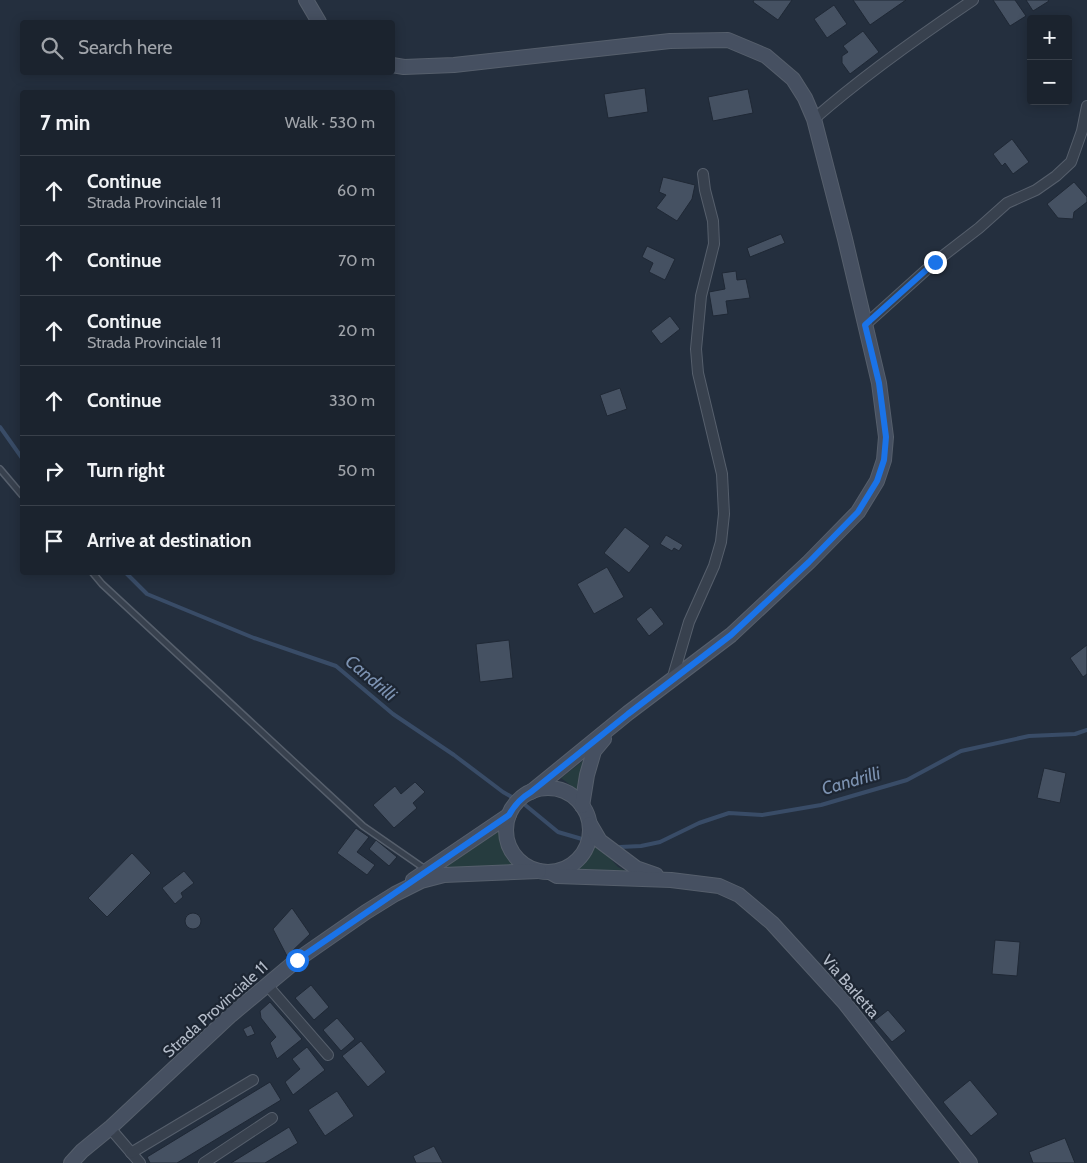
<!DOCTYPE html>
<meta charset="utf-8">
<style>
body{margin:0;font-family:Cabin,sans-serif;background:#242b36;color:#f1f3f6}
.controls{position:absolute;right:15px;top:15px;display:grid;overflow:hidden;border-radius:5px;box-shadow:0 2px 12px #0003}
.controls button{width:45px;height:45px;display:grid;place-items:center;padding:0;border:0;border-bottom:1px solid #39404a;background:#1b232e;color:#f1f3f6;font:25px sans-serif}
.stop{position:absolute;width:15px;height:15px;margin:-11px;border:4px solid #1a73e8;border-radius:50%;background:#fff}
.stop.end{background:#1a73e8;border-color:#fff;box-shadow:0 1px 5px #0008}
.list{margin:0;padding:0;list-style:none}
h2{display:flex;justify-content:space-between;align-items:center;height:65px;margin:0;padding:0 20px;font-size:21px}
h2 small{font-size:16px;font-weight:400;color:#a0a4aa}
.list li{display:grid;grid-template-columns:32px 1fr auto;gap:15px;align-items:center;box-sizing:border-box;height:70px;padding:0 20px;border-top:1px solid #39404a}
.list b{display:block;font-size:19px;white-space:nowrap}
.list p{margin:0;font-size:16px;white-space:nowrap;color:#a0a4aa}
.list em{font-size:16px;font-style:normal;color:#a0a4aa}
.icon{flex:none;width:28px;height:28px;fill:none;stroke:currentColor;stroke-width:2;stroke-linecap:round;stroke-linejoin:round}
.map{position:relative;flex:none;width:1087px;height:1163px;overflow:hidden}
.search{position:absolute;background:#1b232e;box-shadow:0 2px 12px #0003;left:20px;top:20px;width:375px;height:55px;display:flex;align-items:center;gap:12px;box-sizing:border-box;padding:0 18px;border-radius:5px;color:#a0a4aa;font-size:19px}
.panel{position:absolute;background:#1b232e;box-shadow:0 2px 12px #0003;left:20px;top:90px;width:375px;height:485px;border-radius:5px}
.map>svg:first-child{display:block}
.green{fill:#263c3f}
.lines{fill:none;stroke-linecap:round;stroke-linejoin:round}
.stream{stroke:#394c67;stroke-width:4}
.building{fill:#455162;stroke:#1f2835}
.lane-casing{stroke:#565f6c;stroke-width:8}
.street-casing{stroke:#565f6c;stroke-width:12}
.secondary-casing{stroke:#565f6c;stroke-width:16}
.lane{stroke:#38414e;stroke-width:5}
.street{stroke:#38414e;stroke-width:10}
.secondary{stroke:#465061;stroke-width:14}
.route{stroke:#1a73e8;stroke-width:6}
.labels{text-anchor:middle;stroke-width:4.5;stroke-linejoin:round;paint-order:stroke}
.street-label{font-size:16px;fill:#b4bcc9;stroke:#1d2633}
.water-label{font-size:18px;font-style:italic;fill:#7c92b1;stroke:#1d2633}
</style>
<div class="map">
<svg width="1087" height="1163" viewBox="0 0 1087 1163">
<rect width="100%" height="100%" fill="#242f3e"/>
<g class="green">
<polygon points="584,760 587,761 578,782 577,790 561,778"/>
<path d="M500,826C498,842 508,852 517,865L516,869H433Z"/>
<polygon points="595,842 618,867 636,876 567,872 587,858"/>
</g>
<g class="lines">
<g class="stream">
<polyline points="0,427 22,458"/>
<polyline points="125,572 147,594 254,638 336,666 393,714 454,755 503,792 524,804 558,832 582,839"/>
<polyline points="620,847 641,846 660,842 699,823 729,813 762,815 821,805 907,780 961,751 1029,736 1075,734 1087,730"/>
</g>
</g>
<g class="building">
<polygon points="754,0 792,0 778,20 753,2"/>
<polygon points="853,0 906,0 870,25"/>
<polygon points="993,0 1015,0 1026,16 1010,26"/>
<polygon points="1026,0 1048,0 1049,1 1033,11"/>
<polygon points="834,5 847,24 827,38 814,19"/>
<polygon points="863,31 879,52 850,74 842,63 842,56 848,52 843,46"/>
<polygon points="645,88 648,112 608,118 604,94"/>
<polygon points="748,89 753,113 713,121 708,97"/>
<polygon points="1012,139 1029,162 1013,174 1005,163 1002,166 993,154"/>
<polygon points="663,177 695,185 692,199 677,221 656,208 666,195 659,192"/>
<polygon points="1074,182 1087,197 1087,202 1074,212 1073,219 1058,218 1047,204"/>
<polygon points="781,234 785,243 750,257 747,248"/>
<polygon points="647,246 675,259 665,280 649,272 653,263 642,257"/>
<polygon points="736,271 737,280 746,279 750,298 726,301 728,314 713,316 709,292 725,289 722,273"/>
<polygon points="670,316 680,329 661,344 651,331"/>
<polygon points="620,388 627,409 607,416 600,395"/>
<polygon points="625,527 650,546 629,573 604,553"/>
<polygon points="666,535 683,545 679,551 674,548 672,551 660,544"/>
<polygon points="607,567 624,597 594,614 577,584"/>
<polygon points="651,607 664,624 649,636 636,619"/>
<polygon points="509,640 513,678 480,682 476,644"/>
<polygon points="1087,645 1087,674 1083,677 1070,658"/>
<polygon points="1044,768 1066,773 1060,803 1037,798"/>
<polygon points="415,782 425,792 413,803 417,808 394,828 373,805 395,786 401,794"/>
<polygon points="356,828 369,837 357,852 375,865 367,875 337,853"/>
<polygon points="376,840 397,857 389,866 369,849"/>
<polygon points="132,853 151,873 107,917 88,898"/>
<polygon points="184,871 194,883 181,893 183,897 175,904 162,888"/>
<polygon points="292,908 310,934 287,956 273,929"/>
<circle cx="193" cy="921" r="8"/>
<polygon points="995,940 1020,942 1017,976 992,974"/>
<polygon points="311,985 329,1007 314,1020 295,998"/>
<polygon points="270,1002 302,1039 277,1059 270,1043 276,1037 261,1018 260,1011"/>
<polygon points="888,1010 906,1031 892,1042 874,1021"/>
<polygon points="337,1018 355,1039 341,1051 323,1030"/>
<polygon points="251,1025 255,1034 247,1037 243,1029"/>
<polygon points="361,1041 386,1072 368,1087 342,1056"/>
<polygon points="307,1047 325,1070 293,1095 285,1082 300,1069 292,1059"/>
<polygon points="970,1080 998,1114 971,1136 943,1102"/>
<polygon points="270,1082 281,1100 177,1163 150,1163 147,1157"/>
<polygon points="337,1091 354,1116 325,1136 308,1110"/>
<polygon points="289,1127 298,1143 265,1163 231,1163"/>
<polygon points="1065,1138 1075,1163 1033,1163 1029,1152"/>
<polygon points="434,1146 443,1163 416,1163 413,1156"/>
</g>
<g class="lines">
<defs>
<g id="lane">
<polyline points="0,469 22,495"/>
<polyline points="92,572 102,584 363,826 425,869"/>
</g>
<g id="street">
<path d="M814,119C864,75 918,37 973,0"/>
<polyline points="865,325 935,262 979,228 1007,203 1036,190 1056,176 1071,162 1082,131 1087,106"/>
<polyline points="672,680 689,622 714,566 721,542 724,514 722,474 698,373 696,349 701,296 714,244 713,221 705,190 703,174"/>
<polyline points="267,985 328,1055"/>
<polyline points="110,1128 140,1163"/>
<polyline points="131,1153 253,1080"/>
<polyline points="204,1163 272,1118"/>
</g>
<g id="secondary">
<polyline points="306,0 319,22"/>
<polyline points="392,65 404,67 454,65 670,41 728,40 766,56 793,79 805,98 814,119 845,239 879,383 886,437 884,460 877,481 858,512 809,562 731,635 628,713 531,792"/>
<circle cx="548" cy="830" r="42"/>
<polyline points="582,806 587,775 594,751 604,739"/>
<polyline points="590,824 600,841 636,868 656,875"/>
<polyline points="550,872 557,876 671,880 719,886 739,895 772,923 844,1002 970,1163"/>
<polyline points="413,880 509,815"/>
<polyline points="71,1163 82,1151 110,1128 231,1015 297,960 366,912 395,894 421,881 444,875 539,871"/>
</g>
</defs>
<use href="#lane" class="lane-casing"/>
<use href="#street" class="street-casing"/>
<use href="#secondary" class="secondary-casing"/>
<use href="#lane" class="lane"/>
<use href="#street" class="street"/>
<use href="#secondary" class="secondary"/>
</g>
<g class="lines">
<path class="route" d="M297,960L509,815C515,804 521,798 531,792L628,714L731,635L809,562L858,512L877,481L884,460L886,437L879,383L865,325L935,262"/>
</g>
<g class="labels">
<g class="street-label">
<text transform="translate(851 986) rotate(49)" y="6">Via Barletta</text>
<text transform="translate(215 1009) rotate(-42)" y="6">Strada Provinciale 11</text>
</g>
<g class="water-label">
<text transform="translate(371 678) rotate(40)" y="6">Candrilli</text>
<text transform="translate(851 781) rotate(-16)" y="6">Candrilli</text>
</g>
</g>
</svg>
<div class="controls">
<button>+</button>
<button>−</button>
</div>
<div class="stop" style="left:297px;top:960px"></div>
<div class="stop end" style="left:935px;top:262px"></div>
<div class="search"><svg class="icon" aria-label="search" viewBox="0 0 24 24"><circle cx="10" cy="10" r="6"/><path d="M15 15l6 6"/></svg>Search here</div>
<section class="panel">
<h2>7 min<small>Walk · 530 m</small></h2>
<ul class="list">
<li><svg class="icon" aria-label="ahead" viewBox="0 0 24 24"><path d="M12 20V5M6 11l6-6 6 6"/></svg><div><b>Continue</b><p>Strada Provinciale 11</p></div><em>60 m</em></li>
<li><svg class="icon" aria-label="ahead" viewBox="0 0 24 24"><path d="M12 20V5M6 11l6-6 6 6"/></svg><div><b>Continue</b></div><em>70 m</em></li>
<li><svg class="icon" aria-label="ahead" viewBox="0 0 24 24"><path d="M12 20V5M6 11l6-6 6 6"/></svg><div><b>Continue</b><p>Strada Provinciale 11</p></div><em>20 m</em></li>
<li><svg class="icon" aria-label="ahead" viewBox="0 0 24 24"><path d="M12 20V5M6 11l6-6 6 6"/></svg><div><b>Continue</b></div><em>330 m</em></li>
<li><svg class="icon" aria-label="right" viewBox="0 0 24 24"><path d="M7 20v-9h11M14 6l5 5-5 5"/></svg><div><b>Turn right</b></div><em>50 m</em></li>
<li><svg class="icon" aria-label="arrive" viewBox="0 0 24 24"><path d="M6 21V4h12l-3 4 3 4H6"/></svg><div><b>Arrive at destination</b></div></li>
</ul>
</section>
</div>
